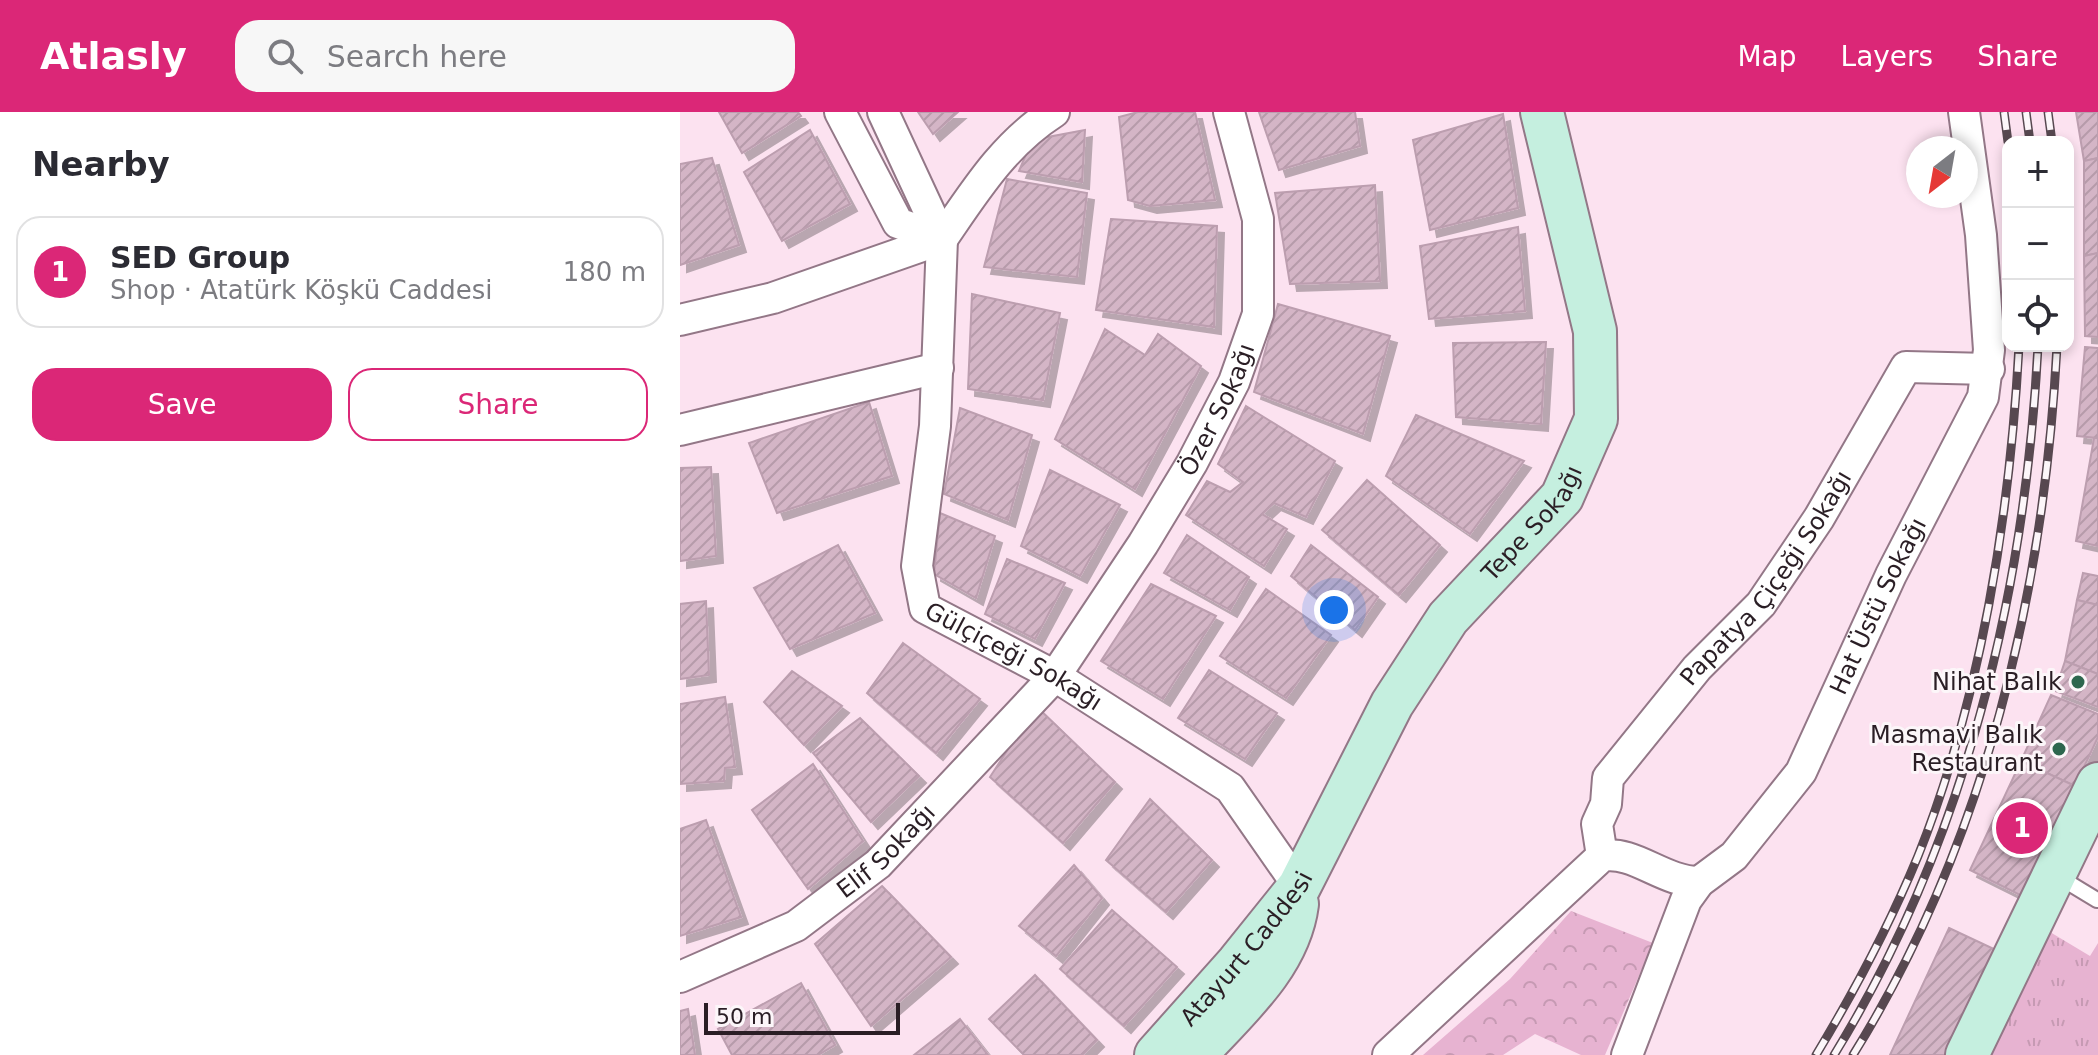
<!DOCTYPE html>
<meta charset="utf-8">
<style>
body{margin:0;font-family:"DejaVu Sans",sans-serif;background:#f7f7f7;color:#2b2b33}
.controls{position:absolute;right:24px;top:24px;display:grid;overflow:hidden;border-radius:16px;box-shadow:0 4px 12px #0003}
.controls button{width:72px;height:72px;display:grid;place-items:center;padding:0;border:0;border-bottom:2px solid #e1e1e2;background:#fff;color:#2b2b33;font:40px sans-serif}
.compass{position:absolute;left:1226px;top:24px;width:72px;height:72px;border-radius:50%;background:#fff;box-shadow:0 4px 12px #0003;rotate:211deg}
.scale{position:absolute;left:24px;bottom:20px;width:196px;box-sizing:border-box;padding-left:8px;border:4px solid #2a1e25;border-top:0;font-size:22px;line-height:28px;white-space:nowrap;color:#2a1e25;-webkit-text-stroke:6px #fcf6f9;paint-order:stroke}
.you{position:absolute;left:654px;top:498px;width:28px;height:28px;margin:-20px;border:6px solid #fff;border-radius:50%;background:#1a73e8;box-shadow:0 0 0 12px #1a73e833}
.badge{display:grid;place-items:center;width:52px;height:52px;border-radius:50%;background:#db2777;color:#fff;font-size:26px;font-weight:700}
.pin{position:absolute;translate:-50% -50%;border:4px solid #fff;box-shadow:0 2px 8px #0006}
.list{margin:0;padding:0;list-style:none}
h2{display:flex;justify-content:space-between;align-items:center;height:104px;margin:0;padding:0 32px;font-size:34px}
h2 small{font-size:26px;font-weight:400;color:#7c7c81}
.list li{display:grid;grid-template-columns:52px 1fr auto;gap:24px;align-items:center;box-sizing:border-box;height:112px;margin:0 16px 16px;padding:0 16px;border:2px solid #e1e1e2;border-radius:24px}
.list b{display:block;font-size:30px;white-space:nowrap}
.list p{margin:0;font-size:26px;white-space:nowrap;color:#7c7c81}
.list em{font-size:26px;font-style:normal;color:#7c7c81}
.actions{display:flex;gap:16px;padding:24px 32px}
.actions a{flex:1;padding:18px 0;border:2px solid #db2777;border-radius:24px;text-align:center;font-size:28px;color:#db2777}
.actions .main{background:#db2777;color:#fff}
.icon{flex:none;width:44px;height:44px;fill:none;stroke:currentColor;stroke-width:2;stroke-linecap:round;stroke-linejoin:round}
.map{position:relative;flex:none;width:1418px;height:943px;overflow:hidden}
header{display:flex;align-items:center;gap:48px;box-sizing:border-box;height:112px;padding:0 40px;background:#db2777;color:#fff}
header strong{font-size:38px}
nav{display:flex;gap:44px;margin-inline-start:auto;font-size:28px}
.search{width:560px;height:72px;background:#f7f7f7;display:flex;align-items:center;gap:20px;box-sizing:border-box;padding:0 28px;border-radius:24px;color:#7c7c81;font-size:30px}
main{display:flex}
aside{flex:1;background:#fff}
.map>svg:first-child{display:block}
.grass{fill:url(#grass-tufts)}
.forest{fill:url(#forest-crowns)}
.building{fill:url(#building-hatch);stroke:#bc9eaf;stroke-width:2;filter:url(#shadow)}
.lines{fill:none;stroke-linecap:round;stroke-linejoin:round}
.service-casing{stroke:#937787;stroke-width:18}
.minor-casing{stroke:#937787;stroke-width:34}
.secondary-casing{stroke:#937787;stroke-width:46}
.service{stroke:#fff;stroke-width:14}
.minor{stroke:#fff;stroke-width:30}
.secondary{stroke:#c5efdf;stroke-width:42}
.rail-casing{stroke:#574850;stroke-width:9}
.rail{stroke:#fcf6f9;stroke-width:6;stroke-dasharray:18;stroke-linecap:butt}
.poi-dot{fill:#2d664e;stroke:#fcf6f9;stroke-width:3}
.labels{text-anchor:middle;stroke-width:6;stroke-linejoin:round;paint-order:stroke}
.street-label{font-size:24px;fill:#2a1e25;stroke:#fcf6f9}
.poi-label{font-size:24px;fill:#2a1e25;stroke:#fcf6f9;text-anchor:end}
</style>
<header>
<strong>Atlasly</strong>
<div class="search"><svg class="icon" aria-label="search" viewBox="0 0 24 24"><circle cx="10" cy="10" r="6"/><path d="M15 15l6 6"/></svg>Search here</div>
<nav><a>Map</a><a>Layers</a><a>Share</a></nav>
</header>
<main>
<aside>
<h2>Nearby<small></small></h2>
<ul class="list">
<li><span class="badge">1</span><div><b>SED Group</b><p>Shop · Atatürk Köşkü Caddesi</p></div><em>180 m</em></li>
</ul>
<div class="actions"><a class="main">Save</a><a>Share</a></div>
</aside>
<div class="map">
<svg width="1418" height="943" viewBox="0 0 1418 943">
<defs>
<pattern id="grass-tufts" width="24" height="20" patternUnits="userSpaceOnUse" patternTransform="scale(2)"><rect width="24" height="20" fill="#e7b3d1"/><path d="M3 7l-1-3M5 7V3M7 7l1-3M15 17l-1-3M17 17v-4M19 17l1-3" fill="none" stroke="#c69ab3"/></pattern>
<pattern id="forest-crowns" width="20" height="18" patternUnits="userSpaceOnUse" patternTransform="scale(2)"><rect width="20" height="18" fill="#e7b3d1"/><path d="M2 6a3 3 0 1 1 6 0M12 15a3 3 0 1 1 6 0" fill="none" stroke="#c69ab3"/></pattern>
<pattern id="building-hatch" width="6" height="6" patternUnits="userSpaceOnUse" patternTransform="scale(2)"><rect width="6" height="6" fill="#d4b5c6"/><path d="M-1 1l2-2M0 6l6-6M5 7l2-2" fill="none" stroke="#b69baa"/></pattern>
<filter id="shadow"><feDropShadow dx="7" dy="7" stdDeviation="0" flood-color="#0004"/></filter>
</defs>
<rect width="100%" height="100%" fill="#fce2f0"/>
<polygon class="grass" points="1370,820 1410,844 1418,831 1418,943 1310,943"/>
<polygon class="forest" points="891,799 973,831 925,943 901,943 855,922 823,943 743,943 830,867"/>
<g class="building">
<polygon points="39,0 118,0 121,4 62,41"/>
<polygon points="238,0 278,0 253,22"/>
<polygon points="458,0 515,0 535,88 470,94 448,88 439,5"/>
<polygon points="579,0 675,0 680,34 599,58"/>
<polygon points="1396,0 1418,0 1418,46 1404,49"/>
<polygon points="823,2 838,96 750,118 733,28"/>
<polygon points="130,18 170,92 102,129 64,60"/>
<polygon points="405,18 402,70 339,59 352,28"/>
<polygon points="32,46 59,133 0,153 0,52"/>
<polygon points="1418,46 1418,141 1404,144 1404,49"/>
<polygon points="327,67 407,81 397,165 304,155"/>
<polygon points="695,73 700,169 610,172 595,81"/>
<polygon points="431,107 537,114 534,215 416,198"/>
<polygon points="838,115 845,199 749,207 740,134"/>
<polygon points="1418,141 1418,225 1405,224 1404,144"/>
<polygon points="292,182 380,201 363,288 288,277"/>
<polygon points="598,192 710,224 683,322 574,280"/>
<polygon points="425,217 465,243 478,222 521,254 455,377 375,327"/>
<polygon points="866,230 861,312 776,305 773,231"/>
<polygon points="1405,235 1418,236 1418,326 1397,324"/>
<polygon points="189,290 212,364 97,401 69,331"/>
<polygon points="566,294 655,349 626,405 594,391 582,402 607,417 584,454 506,403 527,369 550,380 563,370 538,352"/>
<polygon points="280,296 352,323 328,408 264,382"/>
<polygon points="736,303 844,349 790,422 706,364"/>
<polygon points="1414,326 1418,326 1418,434 1396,429"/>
<polygon points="31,355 36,444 0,449 0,356"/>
<polygon points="370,358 440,393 400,464 341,434"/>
<polygon points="687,368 760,433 719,483 642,418"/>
<polygon points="260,401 315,424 296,486 254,462"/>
<polygon points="507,423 569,465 550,498 484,461"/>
<polygon points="158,433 195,501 110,537 74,476"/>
<polygon points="631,433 698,485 675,518 611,464"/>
<polygon points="327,447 385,471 355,527 305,502"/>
<polygon points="1403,461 1418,464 1418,493 1397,488"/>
<polygon points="471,472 536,504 483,587 421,549"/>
<polygon points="586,477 651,523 606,586 540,544"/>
<polygon points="1397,488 1418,493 1418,562 1385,549"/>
<polygon points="26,489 29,563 0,567 0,492"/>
<polygon points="223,531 300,587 256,641 187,581"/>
<polygon points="1385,549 1418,562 1418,595 1375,579"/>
<polygon points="529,558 597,601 565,647 498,606"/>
<polygon points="112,559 162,594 124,633 84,590"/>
<polygon points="1371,583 1418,602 1418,625 1395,674 1341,649"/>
<polygon points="45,585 55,655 45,656 44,669 0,672 0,592"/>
<polygon points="356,594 435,670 383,731 310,665"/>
<polygon points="180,606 239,664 191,710 133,641"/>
<polygon points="1341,649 1395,674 1342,784 1290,758"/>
<polygon points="133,652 183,729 128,777 72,698"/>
<polygon points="470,687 532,748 486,800 426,748"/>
<polygon points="26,708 61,805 0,824 0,717"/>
<polygon points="394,753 422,786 376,844 339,814"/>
<polygon points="202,774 271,845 191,914 135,832"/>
<polygon points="432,798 497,855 444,914 380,857"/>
<polygon points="1269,816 1316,838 1267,943 1210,943"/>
<polygon points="355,863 417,928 402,943 344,943 309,907"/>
<polygon points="121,871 155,933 138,943 52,943 38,917"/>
<polygon points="8,897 15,943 0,943 0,899"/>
<polygon points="280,907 308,943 234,943"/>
</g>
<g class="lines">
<defs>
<polyline id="service" points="1379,765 1417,788"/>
<g id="minor">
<polyline points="160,0 218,111 262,127"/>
<path id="s1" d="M203,0L262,127L255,314L237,454L245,496L375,564L550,676L619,775"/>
<path d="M262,127C295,79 324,32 374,0"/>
<polyline points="0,208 93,186 262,127"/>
<polyline points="0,318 258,256"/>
<path id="s2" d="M922,744L917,712L926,692L928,666L1017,556L1081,492L1139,406L1226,255L1309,257"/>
<path id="s3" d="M0,865L116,814L198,752L375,564L463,432L512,351L554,270L578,202V107L549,0"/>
<path d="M708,943L922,744C954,738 983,770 1019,770"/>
<path id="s4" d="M947,943L1006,788L1019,770L1054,744L1121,660L1211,463L1303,285L1309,238L1301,123L1284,0"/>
</g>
<g id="secondary">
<path id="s5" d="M476,943L558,851L619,775L712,592L768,506L882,385L916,307L915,219L862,0"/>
<path d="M515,943C555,899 609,854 617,792"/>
<polyline points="1287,943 1418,672"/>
</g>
</defs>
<use href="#service" class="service-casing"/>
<use href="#minor" class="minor-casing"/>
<use href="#secondary" class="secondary-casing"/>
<use href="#service" class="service"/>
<use href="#minor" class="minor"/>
<use href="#secondary" class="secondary"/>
<defs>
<g id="rail">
<polyline points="1324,0 1328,30"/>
<polyline points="1346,0 1350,30"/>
<polyline points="1368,0 1372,30"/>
<path d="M1136,943C1174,880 1210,812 1238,744C1301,587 1330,402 1339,234"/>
<path d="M1154,943C1285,730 1345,482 1358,234"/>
<path d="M1173,943C1305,731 1364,481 1377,234"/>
</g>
</defs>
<use href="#rail" class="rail-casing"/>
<use href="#rail" class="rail"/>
</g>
<g class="poi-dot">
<circle cx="1398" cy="570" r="8"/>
<circle cx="1379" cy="637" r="8"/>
</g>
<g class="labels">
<g class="street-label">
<text dy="8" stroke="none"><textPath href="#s3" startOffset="800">Özer Sokağı</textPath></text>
<text dy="8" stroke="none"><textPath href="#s5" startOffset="656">Tepe Sokağı</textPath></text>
<text dy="8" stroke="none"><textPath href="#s2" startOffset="336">Papatya Çiçeği Sokağı</textPath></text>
<text dy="8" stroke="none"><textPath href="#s4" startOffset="522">Hat Üstü Sokağı</textPath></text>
<text dy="8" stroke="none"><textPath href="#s1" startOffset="612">Gülçiçeği Sokağı</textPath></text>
<text dy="8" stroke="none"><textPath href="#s3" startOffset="244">Elif Sokağı</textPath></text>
<text dy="8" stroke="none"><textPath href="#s5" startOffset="140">Atayurt Caddesi</textPath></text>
</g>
<g class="poi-label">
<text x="1382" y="578">Nihat Balık</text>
<text x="1363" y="631">Masmavi Balık<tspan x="1363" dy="28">Restaurant</tspan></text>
</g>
</g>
</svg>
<div class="controls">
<button>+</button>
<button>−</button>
<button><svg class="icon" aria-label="locate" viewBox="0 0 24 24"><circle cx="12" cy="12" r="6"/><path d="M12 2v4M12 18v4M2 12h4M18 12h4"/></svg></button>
</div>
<svg class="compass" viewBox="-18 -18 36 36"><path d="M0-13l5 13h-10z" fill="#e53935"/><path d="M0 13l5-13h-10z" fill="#7c7c81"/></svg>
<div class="scale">50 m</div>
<div class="you"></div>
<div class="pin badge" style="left:1342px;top:716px">1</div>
</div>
</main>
